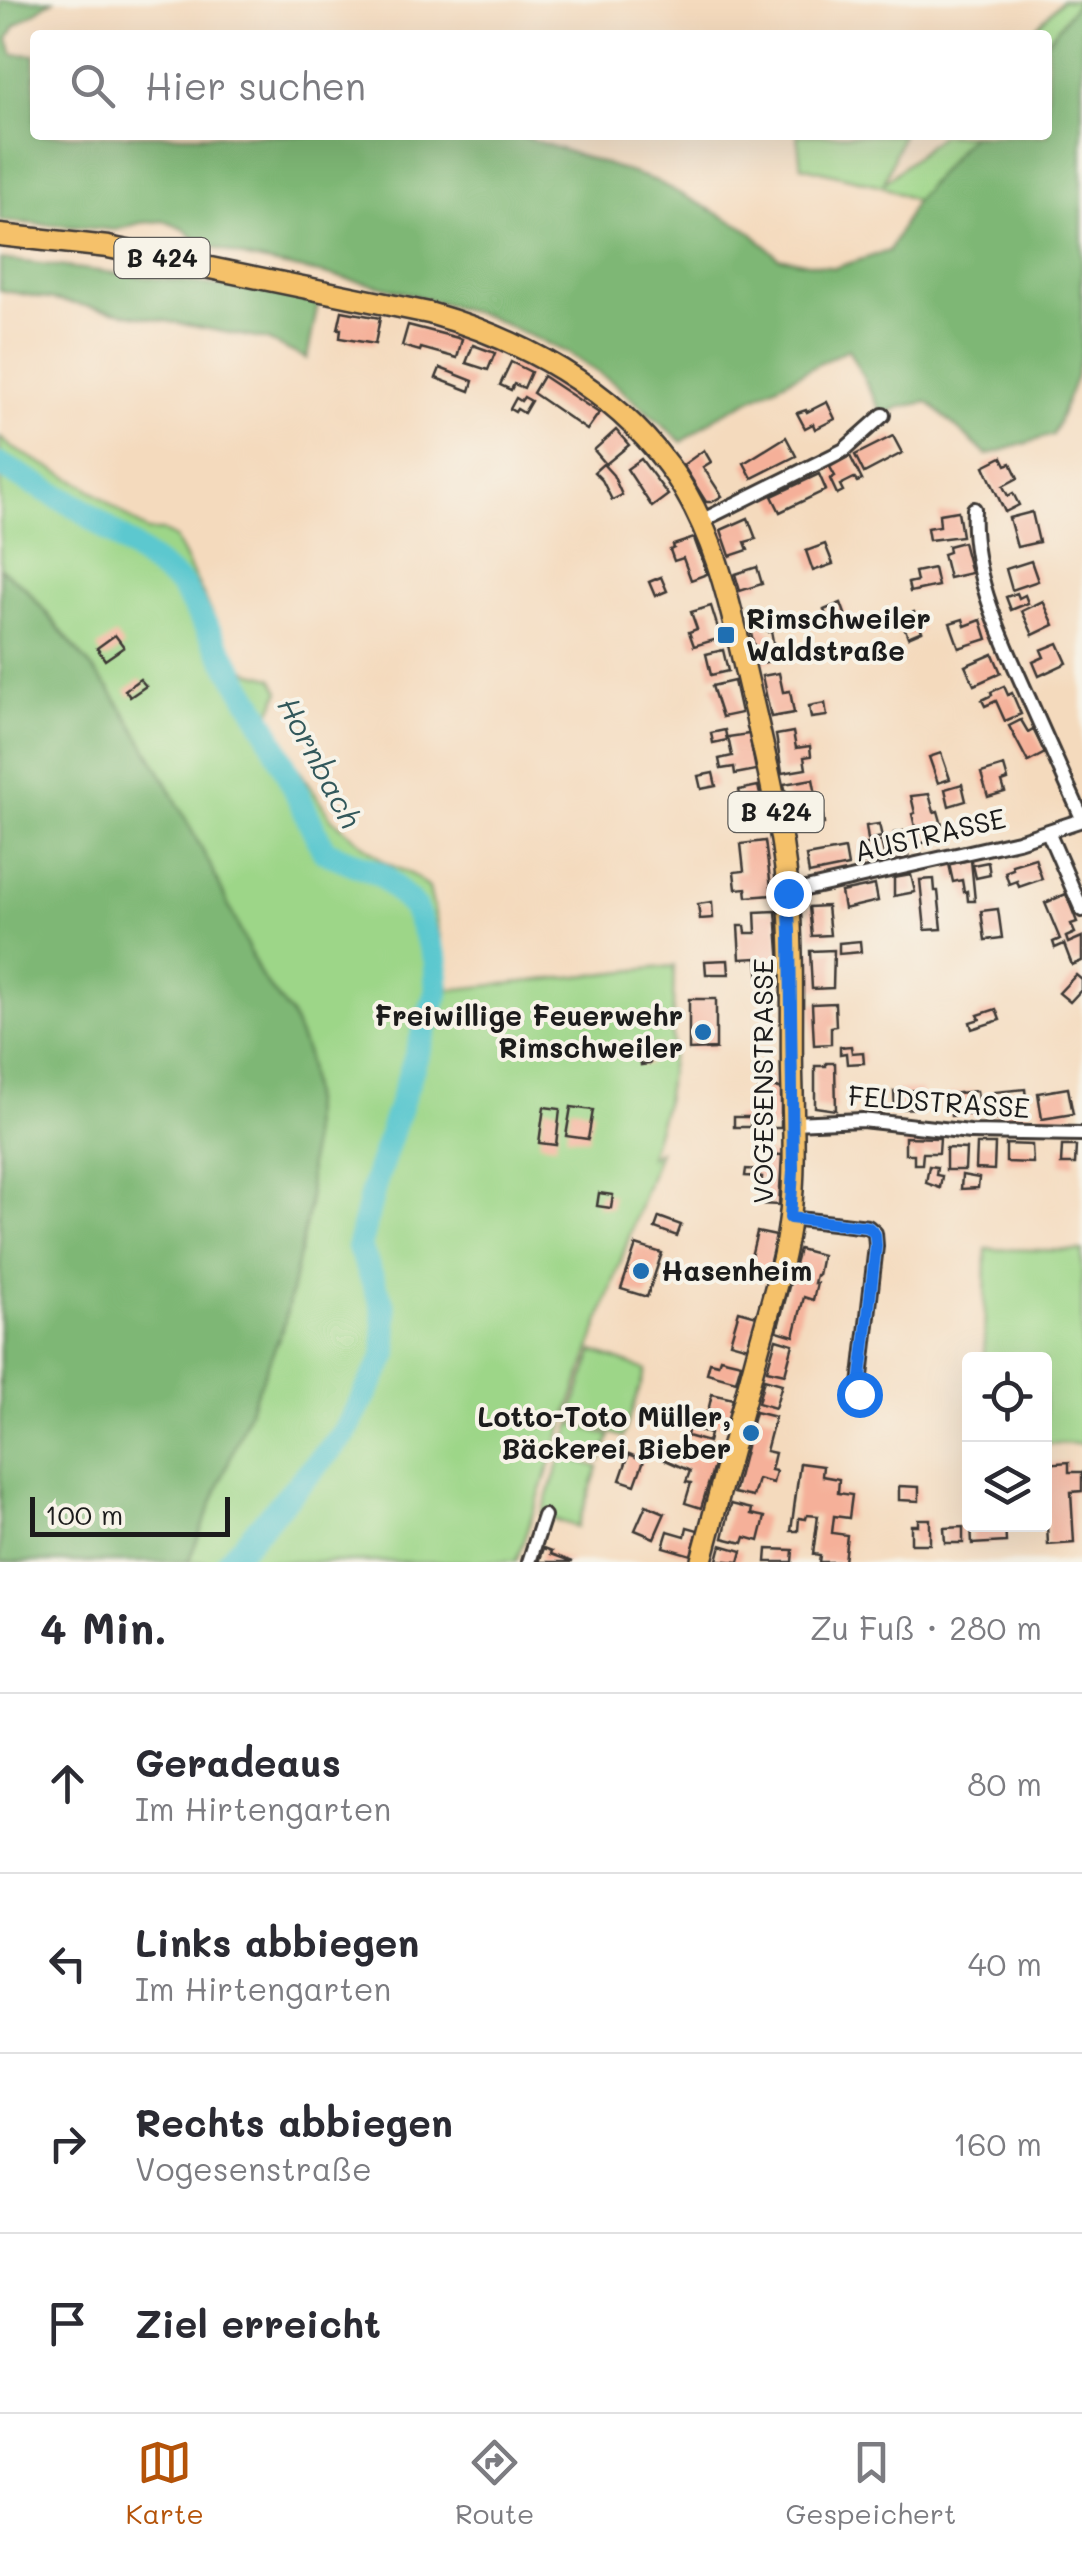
<!DOCTYPE html>
<html lang="de">
<meta charset="utf-8">
<style>
body{margin:0;font-family:Mali,sans-serif;background:#f2f2f3;color:#2b2b33}
.controls{position:absolute;right:30px;bottom:30px;display:grid;overflow:hidden;border-radius:10px;box-shadow:0 10px 40px #0002}
.controls button{width:90px;height:90px;display:grid;place-items:center;padding:0;border:0;border-bottom:2px solid #e1e1e2;background:#fff;color:#2b2b33;font:50px sans-serif}
.scale{position:absolute;left:30px;bottom:25px;width:200px;box-sizing:border-box;padding-left:10px;border:5px solid #1c1c1c;border-top:0;font-size:28px;line-height:35px;white-space:nowrap;color:#1c1c1c;-webkit-text-stroke:8px #f7f3e8;paint-order:stroke}
.stop{position:absolute;width:30px;height:30px;margin:-22px;border:8px solid #1a73e8;border-radius:50%;background:#fff}
.stop.end{background:#1a73e8;border-color:#fff;box-shadow:0 2px 10px #0008}
.list{margin:0;padding:0;list-style:none}
h2{display:flex;justify-content:space-between;align-items:center;height:130px;margin:0;padding:0 40px;font-size:42px}
h2 small{font-size:32px;font-weight:400;color:#7c7c81}
.list li{display:grid;grid-template-columns:65px 1fr auto;gap:30px;align-items:center;box-sizing:border-box;height:180px;padding:0 40px;border-top:2px solid #e1e1e2}
.list b{display:block;font-size:38px;white-space:nowrap}
.list p{margin:0;font-size:32px;white-space:nowrap;color:#7c7c81}
.list em{font-size:32px;font-style:normal;color:#7c7c81}
.icon{flex:none;width:55px;height:55px;fill:none;stroke:currentColor;stroke-width:2;stroke-linecap:round;stroke-linejoin:round}
.map{position:relative;flex:none;width:1082px;height:1562px;overflow:hidden}
.search{position:absolute;background:#fff;box-shadow:0 10px 40px #0002;left:30px;right:30px;top:30px;height:110px;display:flex;align-items:center;gap:25px;box-sizing:border-box;padding:0 35px;border-radius:10px;color:#7c7c81;font-size:38px}
.sheet{height:850px;background:#fff}
nav{display:flex;justify-content:space-around;align-items:center;box-sizing:border-box;height:140px;border-top:2px solid #e1e1e2;background:#fff;font-size:28px;color:#7c7c81}
nav a{display:grid;justify-items:center;gap:5px}
nav .on{color:#b45309}
.map>svg:first-child{display:block}
.green{fill:#9dd688;stroke:#5c7952;stroke-width:2.5}
.forest{fill:#7eb774;stroke:#4d6a48;stroke-width:2.5}
.lines{fill:none;stroke-linecap:round;stroke-linejoin:round}
.river{stroke:#5bc8cf;stroke-width:25}
.building{fill:#f5b099}
.minor-casing{stroke:#3c3834;stroke-width:18}
.primary-casing{stroke:#3c3834;stroke-width:25}
.minor{stroke:#fff;stroke-width:12}
.primary{stroke:#f5c16b;stroke-width:20}
.route{stroke:#1a73e8;stroke-width:12}
.poi-dot{fill:#1f6fb2;stroke:#f7f3e8;stroke-width:4}
.labels{text-anchor:middle;stroke-width:8;stroke-linejoin:round;paint-order:stroke}
.shield{fill:#f7f3e8;stroke:#5e5c59;stroke-width:2.5}
.shield-label{font-size:25px;font-weight:bold;fill:#1c1c1c}
.poi-label{font-size:28px;font-weight:bold;fill:#1c1c1c;stroke:#f7f3e8;text-anchor:start}
.street-label{font-size:28px;fill:#1c1c1c;stroke:#f7f3e8}
.water-label{font-size:30px;font-style:italic;fill:#32585b;stroke:#f7f3e8}
</style>
<div class="map">
<svg width="1082" height="1562" viewBox="0 0 1082 1562">
<rect width="100%" height="100%" fill="#f7f3e8"/>
<filter id="ink" filterUnits="userSpaceOnUse"><feTurbulence type="fractalNoise" baseFrequency=".01" numOctaves="2"/><feDisplacementMap in="SourceGraphic" scale="20" xChannelSelector="R" yChannelSelector="G"/><feConvolveMatrix kernelMatrix="1 2 1 2 8 2 1 2 1" color-interpolation-filters="sRGB"/></filter>
<filter id="wash" filterUnits="userSpaceOnUse"><feTurbulence type="fractalNoise" baseFrequency=".0048" numOctaves="4" result="noise"/><feDisplacementMap in="SourceGraphic" scale="40" xChannelSelector="R" yChannelSelector="G"/><feGaussianBlur stdDeviation="2.25" result="paint"/><feColorMatrix in="noise" values="0 0 0 0 0 0 0 0 0 0 0 0 0 0 0 0 0 1.4 0 .05"/><feComposite in="paint" operator="in"/></filter>
<g filter="url(#wash)">
<rect width="100%" height="100%" fill="#f4dabd"/>
<g class="green">
<polygon points="1062,0 1079,0 1047,42 1047,35 1029,35"/>
<polygon points="797,135 902,135 884,183 941,135 971,135 915,201 882,186 801,166"/>
<polygon points="0,437 11,447 87,487 147,531 162,531 175,538 237,664 250,672 272,678 280,691 268,718 283,746 332,819 384,862 413,875 429,888 445,960 449,990 674,966 672,1053 665,1103 649,1157 659,1151 516,1562 188,1562 284,1325 309,1207 311,1093 307,1054 291,1015 261,976 210,865 165,780 129,719 110,690 26,588 0,568"/>
<polygon points="986,1249 1082,1251 1082,1444 1045,1443 1044,1360 984,1359"/>
<polygon points="593,1351 646,1370 623,1437 570,1418"/>
<polygon points="572,1423 610,1436 601,1461 563,1448"/>
<polygon points="562,1455 598,1467 577,1527 541,1515"/>
</g>
<g class="forest">
<polygon points="0,0 53,0 15,26 8,39 13,54 35,55 35,135 518,135 656,181 747,229 778,257 834,268 889,251 915,201 971,135 1047,135 1047,42 1079,0 1082,0 1082,351 1075,379 1053,435 987,455 928,402 900,407 883,415 848,349 716,417 682,442 615,384 568,353 486,316 381,286 247,258 199,243 184,229 164,221 140,223 116,230 0,221"/>
<polygon points="0,259 319,298 307,359 267,340 0,290"/>
<polygon points="0,568 25,588 110,690 129,719 165,780 210,865 261,976 291,1015 307,1054 311,1093 309,1207 284,1325 188,1562 0,1562"/>
</g>
<g class="lines">
<polyline class="river" points="0,465 81,509 181,584 267,729 324,851 382,875 414,907 436,959 437,992 375,1182 359,1246 384,1308 386,1355 344,1434 228,1562"/>
</g>
<g id="blocks">
<g class="building">
<polygon points="342,311 380,318 375,344 340,338 341,329 338,329"/>
<polygon points="408,325 462,339 457,358 421,348 420,351 402,346"/>
<polygon points="473,345 495,353 488,370 466,363"/>
<polygon points="511,362 531,372 524,388 514,384 511,390 500,385"/>
<polygon points="440,368 473,381 470,391 436,378"/>
<polygon points="543,376 599,413 587,430 533,393"/>
<polygon points="524,397 531,401 524,413 517,409 515,412 510,409 516,398 521,401"/>
<polygon points="827,402 835,419 815,429 813,424 805,428 797,413 806,410 807,412"/>
<polygon points="616,430 629,445 606,464 594,450"/>
<polygon points="893,436 902,453 864,473 855,455"/>
<polygon points="786,437 796,456 752,478 744,463"/>
<polygon points="704,450 711,462 703,467 722,496 712,502 706,502 683,465"/>
<polygon points="850,456 862,480 857,482 854,478 840,485 843,491 837,494 830,479 835,476 830,467"/>
<polygon points="1002,457 1006,465 1011,463 1018,478 1003,486 1008,496 1013,493 1019,505 1005,512 984,466"/>
<polygon points="641,459 668,495 652,507 627,469"/>
<polygon points="603,464 613,475 622,495 612,500 602,480 594,472"/>
<polygon points="819,474 826,490 780,512 772,496"/>
<polygon points="958,511 962,536 929,540 927,528 940,526 939,514"/>
<polygon points="1032,512 1039,542 1017,547 1009,518"/>
<polygon points="748,518 756,539 745,542 748,550 730,556 721,530"/>
<polygon points="694,538 707,574 691,580 683,558 674,561 670,550 674,548 673,545"/>
<polygon points="963,542 971,573 949,578 943,554 949,552 948,546"/>
<polygon points="825,544 833,564 813,571 806,551"/>
<polygon points="1031,561 1038,581 1012,590 1006,569"/>
<polygon points="757,567 762,584 740,591 735,574"/>
<polygon points="934,568 938,586 910,592 908,583 917,581 915,572"/>
<polygon points="661,577 667,591 655,596 649,582"/>
<polygon points="1017,593 1019,598 1025,595 1028,603 1011,610 1006,597"/>
<polygon points="1043,601 1054,625 1033,635 1022,611"/>
<polygon points="841,603 848,622 831,629 824,610"/>
<polygon points="711,606 721,638 694,646 689,632 697,629 691,612"/>
<polygon points="914,612 922,631 908,637 902,621 907,619 905,616"/>
<polygon points="963,619 965,626 981,620 987,639 959,648 950,623"/>
<polygon points="766,625 768,632 771,631 775,652 772,652 774,660 758,664 750,629"/>
<polygon points="115,635 124,647 105,660 97,648"/>
<polygon points="1058,643 1067,663 1039,676 1033,662 1044,657 1041,650"/>
<polygon points="723,650 728,671 711,675 706,654"/>
<polygon points="993,654 1001,673 974,685 965,666"/>
<polygon points="779,673 783,692 790,691 794,713 771,717 762,676"/>
<polygon points="140,679 146,686 130,697 125,690"/>
<polygon points="734,681 741,713 722,717 712,686"/>
<polygon points="1004,686 1008,695 1012,693 1021,714 1005,721 996,701 985,706 982,700 992,695 991,692"/>
<polygon points="825,703 827,716 811,718 809,706"/>
<polygon points="1021,720 1028,732 1033,729 1045,753 1028,762 1009,726"/>
<polygon points="725,730 727,740 713,743 711,733"/>
<polygon points="793,732 796,748 810,746 811,756 804,757 806,769 782,773 776,735"/>
<polygon points="749,734 756,770 735,774 734,767 721,769 719,759 732,756 728,737"/>
<polygon points="941,753 950,779 938,783 929,757"/>
<polygon points="1004,766 1008,780 1002,782 1005,792 988,797 981,773"/>
<polygon points="713,773 716,786 701,789 698,776"/>
<polygon points="813,779 816,795 804,798 808,815 791,818 784,784"/>
<polygon points="962,784 966,801 949,806 945,789"/>
<polygon points="758,786 763,808 744,812 739,790"/>
<polygon points="929,794 934,812 938,811 942,825 927,829 930,841 919,844 912,814 915,813 911,796"/>
<polygon points="823,816 824,824 794,830 792,822"/>
<polygon points="879,824 882,837 868,840 866,826"/>
<polygon points="903,831 908,854 890,858 886,842 895,840 894,833"/>
<polygon points="765,841 772,895 747,897 746,888 736,889 734,872 744,871 741,844"/>
<polygon points="881,841 885,858 862,863 858,846"/>
<polygon points="845,849 848,866 809,874 806,856"/>
<polygon points="1035,858 1042,879 1019,887 1017,881 1009,884 1005,872 1013,869 1012,865"/>
<polygon points="971,860 975,901 968,901 967,891 964,892 962,880 953,882 949,864"/>
<polygon points="988,862 990,875 976,878 973,865"/>
<polygon points="911,875 915,892 894,896 894,878"/>
<polygon points="934,879 935,891 938,891 942,929 925,930 920,880"/>
<polygon points="875,885 878,901 844,909 841,892"/>
<polygon points="1066,894 1077,922 1071,924 1075,933 1066,937 1068,943 1082,937 1082,961 1072,965 1064,944 1055,948 1053,942 1060,939 1045,903"/>
<polygon points="712,902 713,918 700,919 698,904"/>
<polygon points="827,906 830,935 812,936 809,907"/>
<polygon points="998,909 1002,938 985,940 981,911"/>
<polygon points="776,911 781,979 759,981 757,958 740,959 738,926 745,926 746,933 756,933 755,912"/>
<polygon points="860,941 861,952 839,954 839,943"/>
<polygon points="834,950 833,988 812,989 810,951"/>
<polygon points="728,960 729,974 706,974 705,961"/>
<polygon points="1076,975 1082,980 1082,989 1070,1002 1059,993"/>
<polygon points="689,999 716,999 716,1049 689,1050"/>
<polygon points="835,1003 836,1026 831,1027 831,1044 814,1045 812,1004"/>
<polygon points="996,1009 1000,1020 972,1029 970,1022 980,1019 978,1015"/>
<polygon points="660,1045 661,1059 650,1060 650,1064 641,1065 640,1048"/>
<polygon points="851,1046 852,1053 863,1052 864,1063 847,1064 846,1053 840,1054 840,1047"/>
<polygon points="826,1063 835,1063 836,1110 815,1107 815,1066 826,1066"/>
<polygon points="758,1076 772,1076 772,1088 781,1088 781,1128 759,1128 759,1120 755,1120 755,1098 759,1098"/>
<polygon points="1068,1088 1073,1114 1042,1119 1038,1093"/>
<polygon points="1025,1089 1028,1116 997,1119 994,1092"/>
<polygon points="921,1090 922,1108 895,1109 894,1091"/>
<polygon points="977,1091 978,1100 986,1100 987,1113 951,1116 949,1094"/>
<polygon points="544,1107 560,1109 556,1145 539,1143"/>
<polygon points="571,1107 593,1110 588,1139 566,1136"/>
<polygon points="734,1117 751,1117 750,1127 734,1127"/>
<polygon points="905,1137 940,1138 939,1153 923,1153 922,1164 914,1164 914,1154 905,1154"/>
<polygon points="977,1144 995,1144 994,1170 976,1169"/>
<polygon points="1006,1144 1032,1145 1033,1163 1006,1162"/>
<polygon points="1062,1146 1076,1146 1075,1164 1061,1164"/>
<polygon points="946,1148 966,1149 965,1170 946,1170"/>
<polygon points="763,1154 782,1155 779,1205 760,1204 762,1177 745,1176 746,1169 762,1170"/>
<polygon points="929,1166 937,1167 936,1175 942,1176 940,1188 926,1183"/>
<polygon points="962,1175 979,1178 978,1188 961,1189"/>
<polygon points="599,1193 613,1195 611,1208 597,1206"/>
<polygon points="659,1217 681,1225 677,1236 655,1228"/>
<polygon points="757,1232 776,1236 766,1278 747,1273"/>
<polygon points="636,1245 662,1253 647,1297 621,1289"/>
<polygon points="799,1249 822,1255 818,1275 816,1275 814,1283 817,1283 813,1300 804,1297 794,1336 777,1331"/>
<polygon points="739,1311 757,1316 748,1347 730,1342"/>
<polygon points="776,1339 793,1344 785,1374 767,1370"/>
<polygon points="720,1358 741,1363 736,1381 707,1373 710,1362 718,1364"/>
<polygon points="764,1379 782,1384 775,1408 758,1403"/>
<polygon points="712,1394 733,1399 726,1426 706,1420"/>
<polygon points="755,1412 775,1417 766,1451 775,1453 771,1470 776,1471 773,1483 758,1479 753,1497 734,1493"/>
<polygon points="689,1427 710,1434 708,1442 687,1436"/>
<polygon points="655,1442 700,1459 704,1445 719,1449 701,1508 685,1503 691,1483 686,1482 690,1471 650,1453"/>
<polygon points="629,1454 644,1460 635,1485 620,1480"/>
<polygon points="1069,1462 1069,1472 1082,1472 1082,1491 1071,1492 1074,1543 1048,1545 1044,1464"/>
<polygon points="800,1463 823,1466 822,1476 839,1479 838,1493 852,1495 849,1518 834,1516 832,1533 847,1535 844,1562 819,1562 820,1555 813,1554 818,1516 807,1515 806,1519 799,1518 798,1531 791,1531"/>
<polygon points="899,1486 919,1487 919,1501 899,1500"/>
<polygon points="731,1504 752,1509 751,1514 765,1517 759,1541 745,1537 743,1543 723,1538"/>
<polygon points="646,1505 665,1513 654,1538 635,1530"/>
<polygon points="918,1519 930,1519 930,1544 911,1544 911,1525 918,1525"/>
<polygon points="971,1524 1005,1524 1006,1542 972,1544"/>
<polygon points="687,1527 698,1530 691,1555 663,1547 668,1531 685,1536"/>
<polygon points="963,1527 963,1543 945,1543 944,1528"/>
<polygon points="721,1545 742,1551 739,1562 717,1560"/>
<polygon points="544,1548 552,1551 551,1554 573,1562 539,1562"/>
<polygon points="767,1549 793,1550 792,1562 766,1562"/>
</g>
</g>
</g>
<g filter="url(#ink)">
<use href="#blocks" fill-opacity="0" stroke="#3c3834" stroke-width="2.5"/>
<g class="lines">
<defs>
<g id="minor">
<path d="M974,509C970,574 1003,640 1029,699C1047,739 1064,778 1082,818"/>
<polyline points="701,521 844,450 883,415"/>
<polyline points="1048,832 1082,910"/>
<polyline points="788,893 1018,841 1082,820"/>
<polyline points="793,1123 862,1120 970,1132 1082,1134"/>
<polyline points="790,1218 868,1227 875,1233 876,1246 859,1394"/>
<polyline points="529,1562 544,1516"/>
</g>
<path id="primary" d="M0,235L108,247L429,313C521,339 610,387 668,465C712,524 729,598 745,669C762,742 781,816 788,892C794,952 791,1013 792,1073C793,1121 796,1170 790,1217C785,1262 770,1306 758,1350C739,1420 720,1491 701,1562"/>
</defs>
<use href="#minor" class="minor-casing"/>
<use href="#primary" class="primary-casing"/>
<use href="#minor" class="minor"/>
<use href="#primary" class="primary"/>
</g>
</g>
<g class="lines" filter="url(#ink)">
<polyline class="route" points="788,893 790,932 793,1171 790,1218 868,1227 875,1234 876,1246 859,1394"/>
</g>
<g class="poi-dot">
<rect x="716" y="625" width="20" height="20" rx="5"/>
<circle cx="703" cy="1032" r="10"/>
<circle cx="641" cy="1271" r="10"/>
<circle cx="751" cy="1433" r="10"/>
</g>
<g class="labels">
<g class="shield">
<rect x="114.5" y="238" width="95" height="40" rx="8"/>
<rect x="728.5" y="792" width="95" height="40" rx="8"/>
</g>
<g class="shield-label">
<text x="162" y="267">B 424</text>
<text x="776" y="821">B 424</text>
</g>
<g class="poi-label">
<text x="746" y="629">Rimschweiler<tspan x="746" dy="32">Waldstraße</tspan></text>
<text x="683" y="1026" text-anchor="end">Freiwillige Feuerwehr<tspan x="683" dy="32">Rimschweiler</tspan></text>
<text x="661" y="1281">Hasenheim</text>
<text x="731" y="1427" text-anchor="end">Lotto-Toto Müller,<tspan x="731" dy="32">Bäckerei Bieber</tspan></text>
</g>
<g class="street-label">
<text transform="translate(930 835) rotate(-13)" y="10">AUSTRASSE</text>
<text transform="translate(763 1081) rotate(-90)" y="10">VOGESENSTRASSE</text>
<text transform="translate(939 1102) rotate(4)" y="10">FELDSTRASSE</text>
</g>
<g class="water-label">
<text transform="translate(319 763) rotate(62)" y="10">Hornbach</text>
</g>
</g>
</svg>
<div class="controls">
<button><svg class="icon" aria-label="locate" viewBox="0 0 24 24"><circle cx="12" cy="12" r="6"/><path d="M12 2v4M12 18v4M2 12h4M18 12h4"/></svg></button>
<button><svg class="icon" aria-label="layers" viewBox="0 0 24 24"><path d="M12 4l9 5-9 5-9-5zM3 14l9 5 9-5"/></svg></button>
</div>
<div class="scale">100 m</div>
<div class="stop" style="left:859px;top:1394px"></div>
<div class="stop end" style="left:788px;top:893px"></div>
<div class="search"><svg class="icon" aria-label="search" viewBox="0 0 24 24"><circle cx="10" cy="10" r="6"/><path d="M15 15l6 6"/></svg>Hier suchen</div>
</div>
<section class="sheet">
<h2>4 Min.<small>Zu Fuß · 280 m</small></h2>
<ul class="list">
<li><svg class="icon" aria-label="ahead" viewBox="0 0 24 24"><path d="M12 20V5M6 11l6-6 6 6"/></svg><div><b>Geradeaus</b><p>Im Hirtengarten</p></div><em>80 m</em></li>
<li><svg class="icon" aria-label="left" viewBox="0 0 24 24"><path d="M17 20v-9H6M10 6l-5 5 5 5"/></svg><div><b>Links abbiegen</b><p>Im Hirtengarten</p></div><em>40 m</em></li>
<li><svg class="icon" aria-label="right" viewBox="0 0 24 24"><path d="M7 20v-9h11M14 6l5 5-5 5"/></svg><div><b>Rechts abbiegen</b><p>Vogesenstraße</p></div><em>160 m</em></li>
<li><svg class="icon" aria-label="arrive" viewBox="0 0 24 24"><path d="M6 21V4h12l-3 4 3 4H6"/></svg><div><b>Ziel erreicht</b></div></li>
</ul>
</section>
<nav>
<a class="on"><svg class="icon" aria-label="map" viewBox="0 0 24 24"><path d="M3 6l6-2 6 2 6-2v14l-6 2-6-2-6 2zM9 4v14M15 6v14"/></svg>Karte</a>
<a><svg class="icon" aria-label="directions" viewBox="0 0 24 24"><path d="M12 3l9 9-9 9-9-9zM9 14v-3h6M13 9l2 2-2 2"/></svg>Route</a>
<a><svg class="icon" aria-label="saved" viewBox="0 0 24 24"><path d="M7 4h10v16l-5-4-5 4z"/></svg>Gespeichert</a>
</nav>
